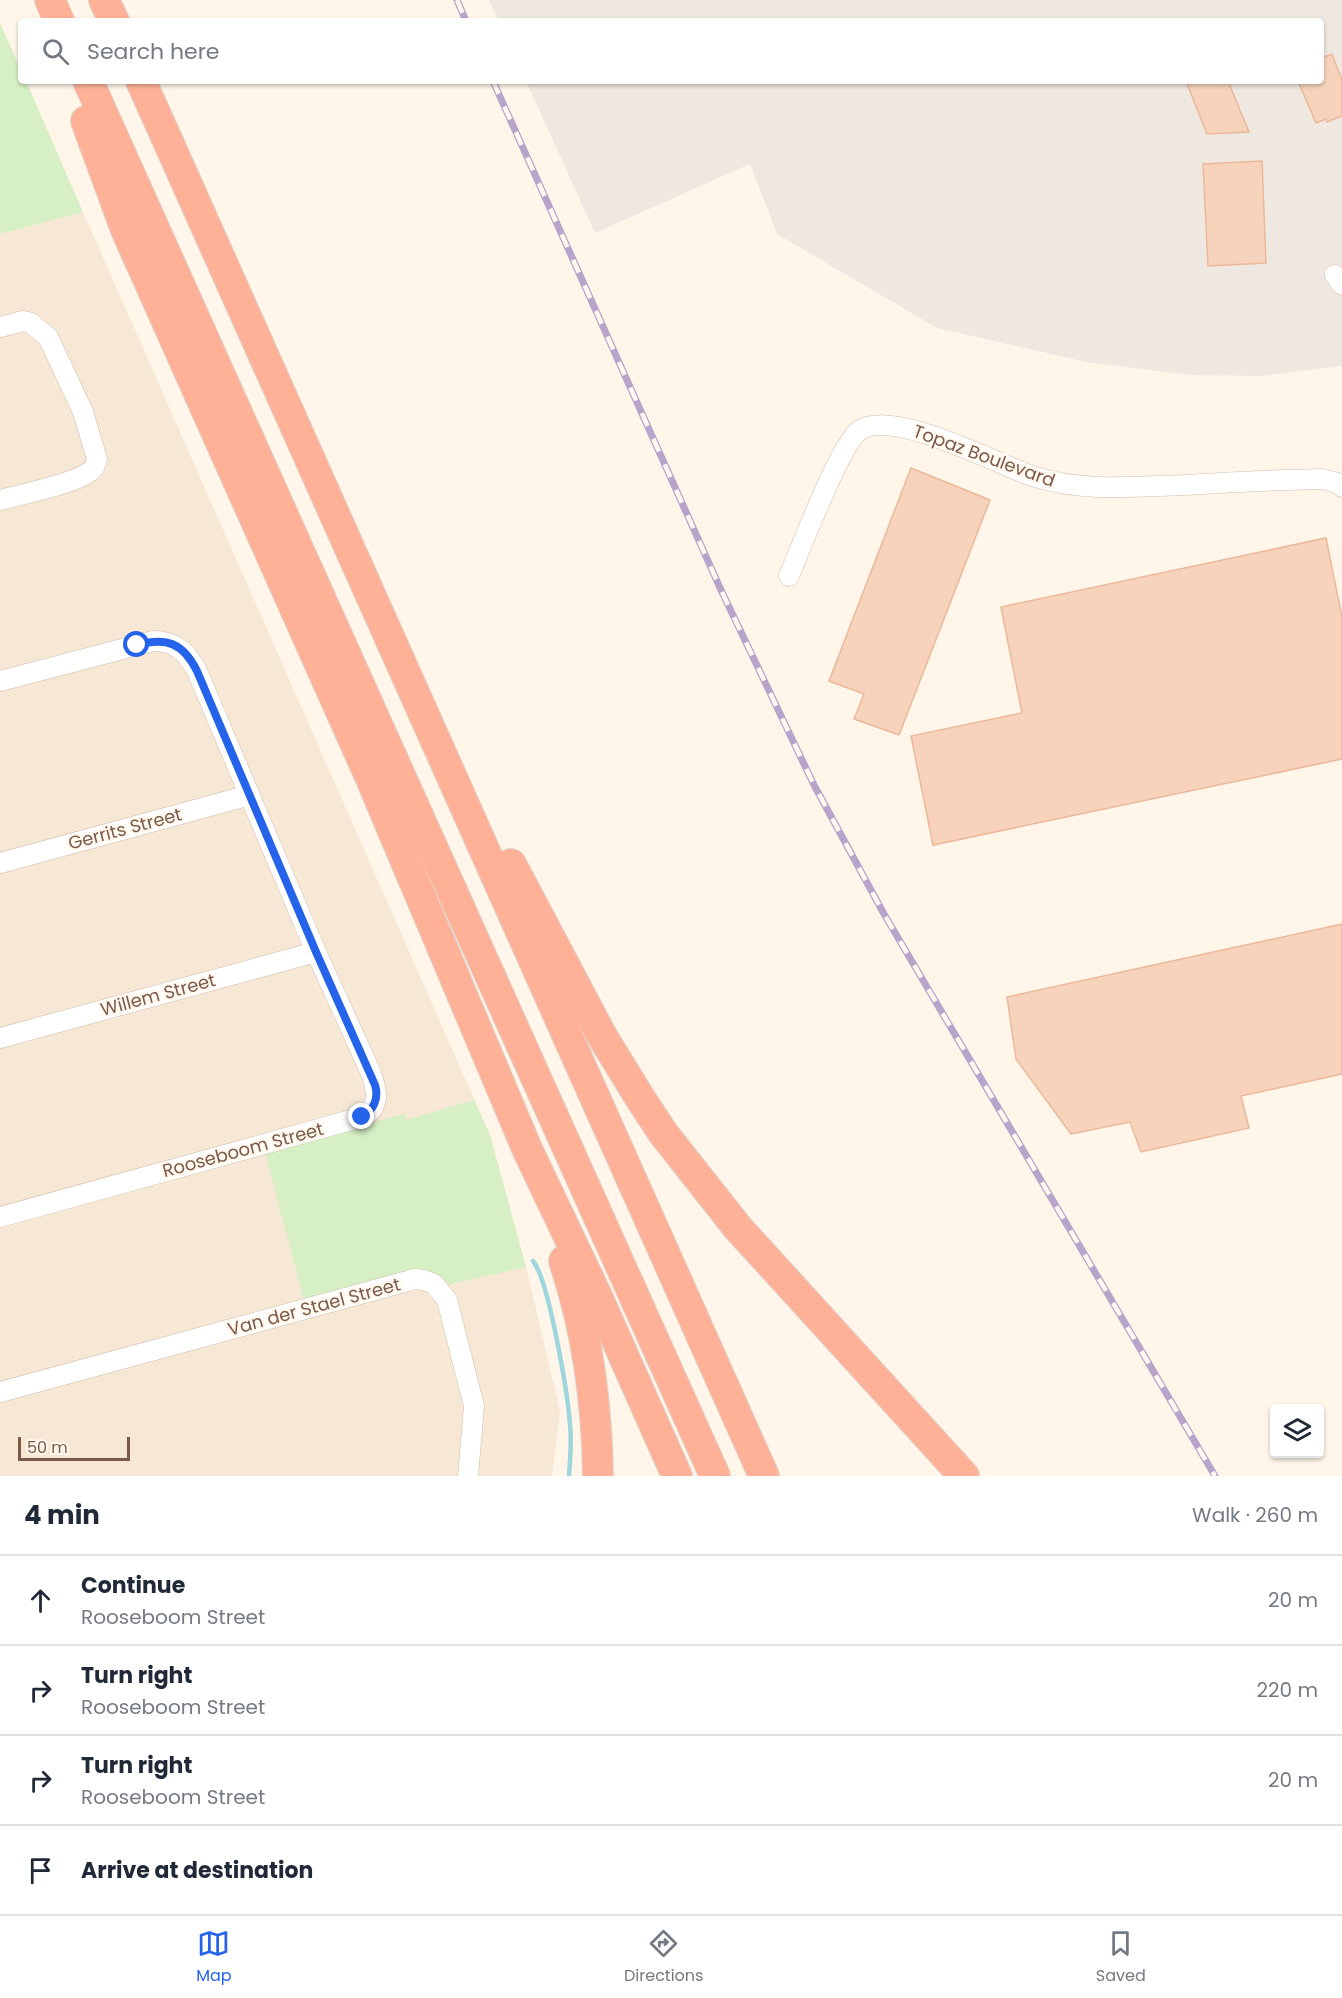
<!DOCTYPE html>
<meta charset="utf-8">
<style>
body{margin:0;font-family:Poppins,sans-serif;background:#f2f2f3;color:#1f2937}
.controls{position:absolute;right:18px;bottom:18px;display:grid;overflow:hidden;border-radius:6px;box-shadow:0 2px 4px #0004}
.controls button{width:54px;height:54px;display:grid;place-items:center;padding:0;border:0;border-bottom:2px solid #e0e1e3;background:#fff;color:#1f2937;font:30px sans-serif}
.scale{position:absolute;left:18px;bottom:15px;width:112px;box-sizing:border-box;padding-left:6px;border:3px solid #7d5a48;border-top:0;font-size:16px;line-height:21px;white-space:nowrap;color:#7d5a48;-webkit-text-stroke:4px #fff9f0;paint-order:stroke}
.stop{position:absolute;width:18px;height:18px;margin:-14px;border:4px solid #2563eb;border-radius:50%;background:#fff}
.stop.end{background:#2563eb;border-color:#fff;box-shadow:0 2px 6px #0008}
.list{margin:0;padding:0;list-style:none}
h2{display:flex;justify-content:space-between;align-items:center;height:78px;margin:0;padding:0 24px;font-size:26px}
h2 small{font-size:20px;font-weight:400;color:#747a83}
.list li{display:grid;grid-template-columns:39px 1fr auto;gap:18px;align-items:center;box-sizing:border-box;height:90px;padding:0 24px;border-top:2px solid #e0e1e3}
.list b{display:block;font-size:22px;white-space:nowrap}
.list p{margin:0;font-size:20px;white-space:nowrap;color:#747a83}
.list em{font-size:20px;font-style:normal;color:#747a83}
.icon{flex:none;width:33px;height:33px;fill:none;stroke:currentColor;stroke-width:2;stroke-linecap:round;stroke-linejoin:round}
.map{position:relative;flex:none;width:1342px;height:1476px;overflow:hidden}
.search{position:absolute;background:#fff;box-shadow:0 2px 4px #0004;left:18px;right:18px;top:18px;height:66px;display:flex;align-items:center;gap:15px;box-sizing:border-box;padding:0 21px;border-radius:6px;color:#747a83;font-size:22px}
.sheet{height:438px;background:#fff}
nav{display:flex;justify-content:space-around;align-items:center;box-sizing:border-box;height:84px;border-top:2px solid #e0e1e3;background:#fff;font-size:16px;color:#747a83}
nav a{display:grid;justify-items:center;gap:3px}
nav .on{color:#2563eb}
.map>svg:first-child{display:block}
.residential{fill:#f7e7d5}
.industrial{fill:#efe8e1}
.green{fill:#d6efc4}
.lines{fill:none;stroke-linecap:round;stroke-linejoin:round}
.stream{stroke:#9ed6de;stroke-width:4.5}
.building{fill:#f7d3bc;stroke:#ecb89a;stroke-width:1.5}
.minor-casing{stroke:#d3bcab;stroke-width:21}
.highway-casing{stroke:#ddd4cf;stroke-width:32}
.minor{stroke:#fff;stroke-width:20}
.highway{stroke:#ffb198;stroke-width:30}
.rail-casing{stroke:#b8a3cb;stroke-width:7}
.rail{stroke:#fff9f0;stroke-width:4.5;stroke-dasharray:14;stroke-linecap:butt}
.route{stroke:#2563eb;stroke-width:8}
.labels{text-anchor:middle;stroke-width:5;stroke-linejoin:round;paint-order:stroke}
.street-label{font-size:18px;fill:#7d5a48;stroke:#fff9f0}
</style>
<div class="map">
<svg width="1342" height="1476" viewBox="0 0 1342 1476">
<rect width="100%" height="100%" fill="#fff5e8"/>
<polygon class="residential" points="83,212 490,1135 526,1267 560,1411 552,1476 0,1476 0,234"/>
<polygon class="industrial" points="489,0 1342,0 1342,366 1259,376 1190,375 1086,362 937,328 777,234 750,164 595,233 526,81 1321,81 1321,21 499,21"/>
<g class="green">
<polygon points="0,23 21,70 21,81 26,81 83,212 0,234"/>
<polygon points="474,1100 490,1135 526,1267 446,1285 304,1301 265,1152 404,1114 407,1120"/>
</g>
<g class="lines">
<path class="stream" d="M533,1261C549,1280 568,1396 570,1425C572,1442 570,1459 569,1476"/>
</g>
<g class="building">
<polygon points="1332,54 1342,80 1342,116 1327,122 1326,119 1316,123 1298,81 1321,81 1321,58"/>
<polygon points="1186,81 1228,81 1249,132 1207,134"/>
<polygon points="1262,161 1266,263 1208,266 1203,164"/>
<polygon points="911,468 990,500 899,735 854,719 864,694 829,681"/>
<polygon points="1326,538 1342,617 1342,759 933,845 911,736 1022,713 1001,607"/>
<polygon points="1342,924 1342,1074 1241,1096 1249,1128 1141,1152 1130,1122 1071,1134 1016,1059 1007,997"/>
</g>
<g class="lines">
<defs>
<g id="minor">
<polyline points="1335,275 1342,285"/>
<path d="M0,327L23,321L31,323L48,337L83,412L97,459C96,464 95,468 91,471C75,484 22,494 0,500"/>
<path d="M789,576C800,550 841,442 860,430C894,409 995,463 1032,476C1082,492 1133,487 1185,485C1231,482 1276,480 1322,479L1338,483L1342,487"/>
<path d="M0,681L153,641C175,641 187,652 197,671L316,952L371,1073C377,1090 381,1107 362,1117L0,1217"/>
<polyline points="0,863 250,795"/>
<polyline points="0,1038 316,952"/>
<polyline points="0,1392 397,1284 415,1279 424,1280 434,1284 447,1300 474,1406 468,1476"/>
</g>
<g id="highway">
<polyline points="50,0 59,21"/>
<polyline points="104,0 114,21"/>
<polyline points="88,81 715,1476"/>
<polyline points="141,81 764,1476"/>
<polyline points="86,121 126,230 371,779 528,1151 597,1296 677,1476"/>
<polyline points="511,864 602,1036 640,1098 663,1133 738,1228 964,1476"/>
<path d="M564,1261C587,1330 597,1403 598,1476"/>
</g>
</defs>
<use href="#minor" class="minor-casing"/>
<use href="#highway" class="highway-casing"/>
<use href="#minor" class="minor"/>
<use href="#highway" class="highway"/>
<defs>
<g id="rail">
<polyline points="457,0 466,21"/>
<polyline points="493,81 721,590 814,785 884,914 1215,1476"/>
</g>
</defs>
<use href="#rail" class="rail-casing"/>
<use href="#rail" class="rail"/>
</g>
<g class="lines">
<path class="route" d="M137,645C167,637 183,643 197,671L316,952L375,1085C379,1098 374,1110 362,1117"/>
</g>
<g class="labels">
<g class="street-label">
<text transform="translate(984 456) rotate(20)" y="6">Topaz Boulevard</text>
<text transform="translate(125 829) rotate(-15)" y="6">Gerrits Street</text>
<text transform="translate(158 995) rotate(-15)" y="6">Willem Street</text>
<text transform="translate(243 1150) rotate(-15)" y="6">Rooseboom Street</text>
<text transform="translate(314 1307) rotate(-15)" y="6">Van der Stael Street</text>
</g>
</g>
</svg>
<div class="controls">
<button><svg class="icon" aria-label="layers" viewBox="0 0 24 24"><path d="M12 4l9 5-9 5-9-5zM3 14l9 5 9-5"/></svg></button>
</div>
<div class="scale">50 m</div>
<div class="stop" style="left:137px;top:645px"></div>
<div class="stop end" style="left:362px;top:1117px"></div>
<div class="search"><svg class="icon" aria-label="search" viewBox="0 0 24 24"><circle cx="10" cy="10" r="6"/><path d="M15 15l6 6"/></svg>Search here</div>
</div>
<section class="sheet">
<h2>4 min<small>Walk · 260 m</small></h2>
<ul class="list">
<li><svg class="icon" aria-label="ahead" viewBox="0 0 24 24"><path d="M12 20V5M6 11l6-6 6 6"/></svg><div><b>Continue</b><p>Rooseboom Street</p></div><em>20 m</em></li>
<li><svg class="icon" aria-label="right" viewBox="0 0 24 24"><path d="M7 20v-9h11M14 6l5 5-5 5"/></svg><div><b>Turn right</b><p>Rooseboom Street</p></div><em>220 m</em></li>
<li><svg class="icon" aria-label="right" viewBox="0 0 24 24"><path d="M7 20v-9h11M14 6l5 5-5 5"/></svg><div><b>Turn right</b><p>Rooseboom Street</p></div><em>20 m</em></li>
<li><svg class="icon" aria-label="arrive" viewBox="0 0 24 24"><path d="M6 21V4h12l-3 4 3 4H6"/></svg><div><b>Arrive at destination</b></div></li>
</ul>
</section>
<nav>
<a class="on"><svg class="icon" aria-label="map" viewBox="0 0 24 24"><path d="M3 6l6-2 6 2 6-2v14l-6 2-6-2-6 2zM9 4v14M15 6v14"/></svg>Map</a>
<a><svg class="icon" aria-label="directions" viewBox="0 0 24 24"><path d="M12 3l9 9-9 9-9-9zM9 14v-3h6M13 9l2 2-2 2"/></svg>Directions</a>
<a><svg class="icon" aria-label="saved" viewBox="0 0 24 24"><path d="M7 4h10v16l-5-4-5 4z"/></svg>Saved</a>
</nav>
